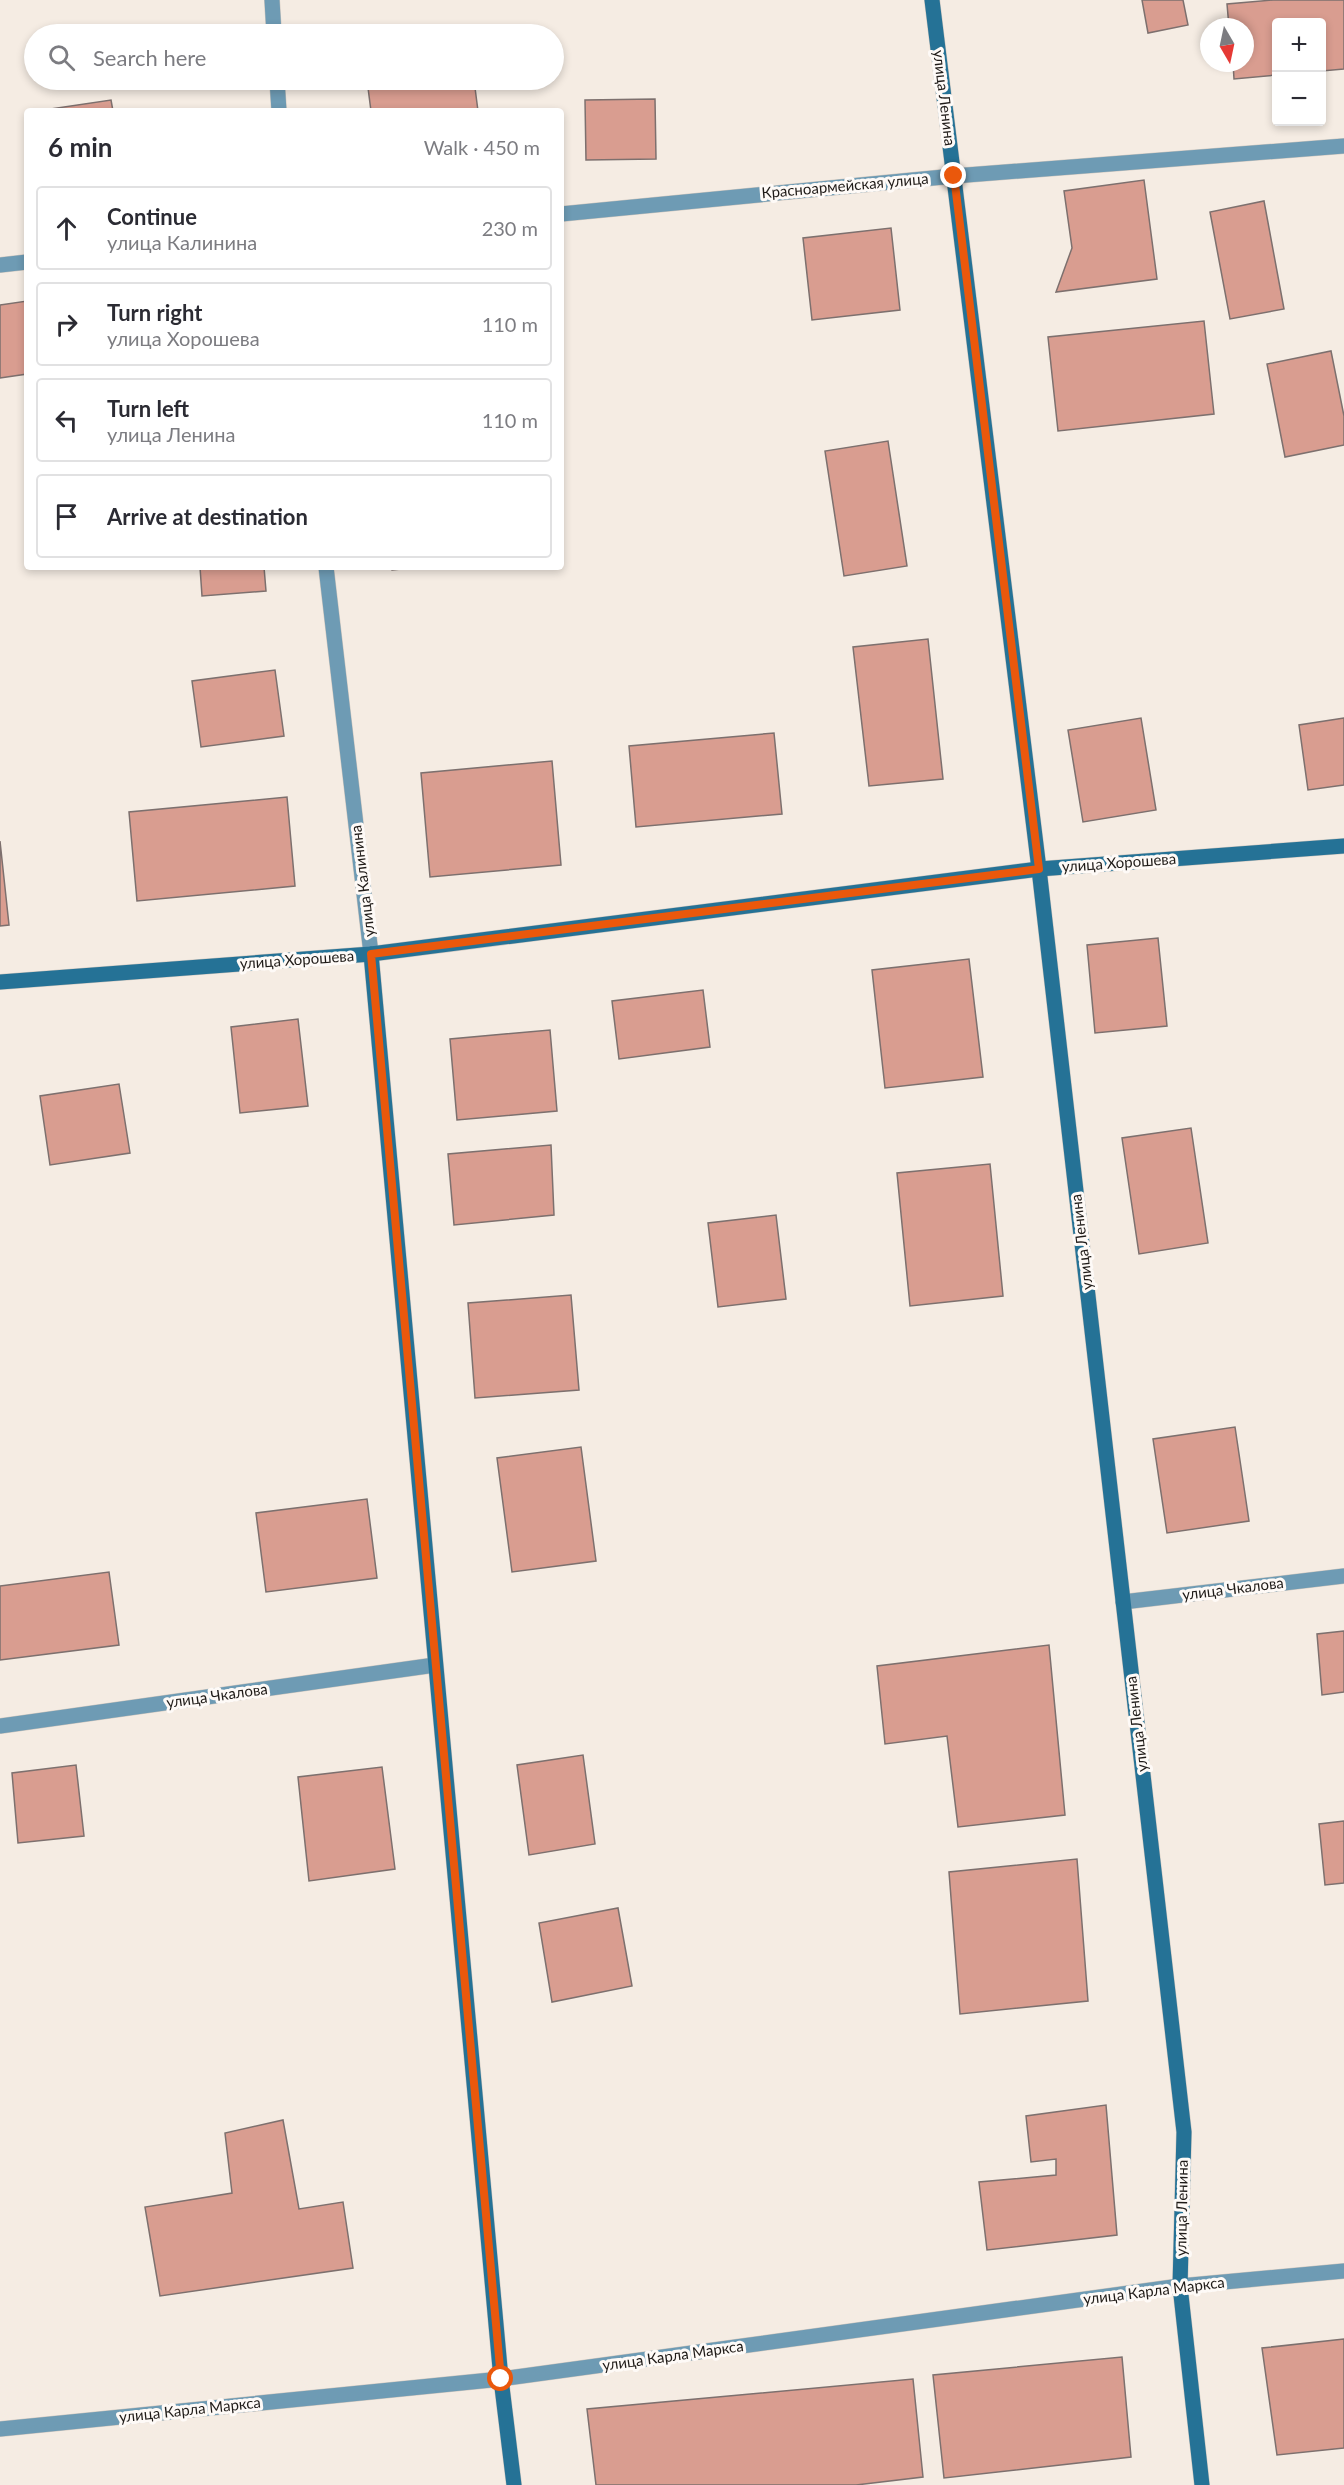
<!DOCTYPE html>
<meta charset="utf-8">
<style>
body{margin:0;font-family:Lato,sans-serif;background:#f2f2f3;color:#2b2b33}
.controls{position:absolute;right:18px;top:18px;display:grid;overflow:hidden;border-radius:6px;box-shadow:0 3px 9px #0003}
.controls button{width:54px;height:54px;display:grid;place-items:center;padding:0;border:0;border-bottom:2px solid #e1e1e2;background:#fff;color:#2b2b33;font:30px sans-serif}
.compass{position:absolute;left:1200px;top:18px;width:54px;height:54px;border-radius:50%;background:#fff;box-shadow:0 3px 9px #0003;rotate:171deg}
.stop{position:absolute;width:18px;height:18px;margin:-14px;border:4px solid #ea580c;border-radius:50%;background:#fff}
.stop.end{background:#ea580c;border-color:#fff;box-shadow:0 2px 6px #0008}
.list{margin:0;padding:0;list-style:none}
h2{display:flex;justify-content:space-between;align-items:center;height:78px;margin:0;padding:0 24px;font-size:26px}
h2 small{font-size:20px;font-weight:400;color:#7c7c81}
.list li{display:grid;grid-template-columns:39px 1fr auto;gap:18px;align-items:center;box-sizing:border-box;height:84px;margin:0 12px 12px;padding:0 12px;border:2px solid #e1e1e2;border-radius:6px}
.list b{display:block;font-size:22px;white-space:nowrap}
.list p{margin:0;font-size:20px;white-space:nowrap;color:#7c7c81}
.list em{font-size:20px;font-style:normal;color:#7c7c81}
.icon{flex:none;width:33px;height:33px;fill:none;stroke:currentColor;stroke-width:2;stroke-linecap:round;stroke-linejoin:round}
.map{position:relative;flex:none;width:1344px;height:2485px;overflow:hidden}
.search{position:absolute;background:#fff;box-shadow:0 3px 9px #0003;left:24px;top:24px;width:540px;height:66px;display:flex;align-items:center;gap:15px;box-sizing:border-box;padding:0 21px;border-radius:33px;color:#7c7c81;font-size:22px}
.panel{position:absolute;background:#fff;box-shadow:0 3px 9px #0003;left:24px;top:108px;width:540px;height:462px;border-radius:6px}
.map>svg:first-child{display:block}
.building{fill:#d99d90;stroke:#7d706e;stroke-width:1.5}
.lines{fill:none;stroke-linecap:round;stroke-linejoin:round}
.street-casing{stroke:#cec6be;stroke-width:16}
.secondary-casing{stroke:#cec6be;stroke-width:16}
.street{stroke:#6e9bb4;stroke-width:15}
.secondary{stroke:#257296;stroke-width:15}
.route{stroke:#ea580c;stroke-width:8}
.labels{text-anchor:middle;stroke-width:6;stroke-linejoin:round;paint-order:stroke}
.street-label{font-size:15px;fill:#1f1b18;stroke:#fefaf7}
</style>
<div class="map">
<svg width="1344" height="2485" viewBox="0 0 1344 2485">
<rect width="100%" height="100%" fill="#f5ece3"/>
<g class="building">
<polygon points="1142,0 1183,0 1188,25 1148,33"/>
<polygon points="1273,0 1344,0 1344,69 1322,71 1322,22 1276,22 1276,75 1234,79 1233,63 1245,63 1245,27 1229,27 1227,4"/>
<polygon points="367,80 474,80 478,111 371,111"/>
<polygon points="655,99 656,159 586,160 585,100"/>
<polygon points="111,100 113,111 37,111"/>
<polygon points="1144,180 1157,279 1056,292 1072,248 1064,191"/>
<polygon points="1264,201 1284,309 1230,319 1210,212"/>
<polygon points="891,228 900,310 812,320 803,238"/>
<polygon points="27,301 27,374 0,378 0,305"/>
<polygon points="1204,321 1214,414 1058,431 1048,337"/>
<polygon points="1331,351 1344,416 1344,445 1285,457 1267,364"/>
<polygon points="888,441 907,566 844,576 825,451"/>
<polygon points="200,567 264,567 266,591 202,596"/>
<polygon points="391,567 421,567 392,570"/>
<polygon points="928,639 943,779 869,786 853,647"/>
<polygon points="275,670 284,736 201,747 192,681"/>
<polygon points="1141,718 1156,810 1083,822 1068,730"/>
<polygon points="1344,718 1344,785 1308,790 1299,725"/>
<polygon points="774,733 782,814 636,827 629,746"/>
<polygon points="552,761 561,865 430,877 421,773"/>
<polygon points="287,797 295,886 137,901 129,812"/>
<polygon points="0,841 9,925 0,926"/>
<polygon points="1158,938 1167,1026 1095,1033 1087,945"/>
<polygon points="969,959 983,1077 885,1088 872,970"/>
<polygon points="703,990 710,1047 619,1059 612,1001"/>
<polygon points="298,1019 308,1106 240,1113 231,1027"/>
<polygon points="550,1030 557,1111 457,1120 450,1039"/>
<polygon points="119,1084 130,1153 50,1165 40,1096"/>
<polygon points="1191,1128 1208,1243 1139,1254 1122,1138"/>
<polygon points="551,1145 554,1215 454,1225 448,1154"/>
<polygon points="990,1164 1003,1296 910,1306 897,1173"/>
<polygon points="776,1215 786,1299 718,1307 708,1223"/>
<polygon points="571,1295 579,1390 475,1398 468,1303"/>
<polygon points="1235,1427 1249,1521 1167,1533 1153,1439"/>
<polygon points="581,1447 596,1561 512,1572 497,1458"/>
<polygon points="367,1499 377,1578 266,1592 256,1513"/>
<polygon points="109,1572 119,1645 0,1660 0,1586"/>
<polygon points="1344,1631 1344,1692 1322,1695 1317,1634"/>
<polygon points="1049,1645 1065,1815 958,1827 947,1736 885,1744 877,1666"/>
<polygon points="583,1755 595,1844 529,1855 517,1765"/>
<polygon points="76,1765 84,1836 18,1843 12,1773"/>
<polygon points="382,1767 395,1869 309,1881 298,1777"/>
<polygon points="1344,1821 1344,1883 1325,1885 1319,1824"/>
<polygon points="1077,1859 1088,2001 960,2014 949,1872"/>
<polygon points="618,1908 632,1986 552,2002 539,1923"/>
<polygon points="1106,2105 1117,2235 987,2250 979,2182 1056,2175 1056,2159 1031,2162 1026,2116"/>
<polygon points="283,2120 299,2209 343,2202 353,2268 160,2296 145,2207 232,2193 225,2133"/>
<polygon points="1344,2339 1344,2448 1277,2455 1262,2348"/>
<polygon points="1122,2357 1131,2457 944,2478 933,2375"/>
<polygon points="913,2379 923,2477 856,2485 596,2485 587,2409"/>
</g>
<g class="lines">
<defs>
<g id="street">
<polyline points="272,0 274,34"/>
<polyline points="277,80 279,111"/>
<polyline points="561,214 954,176 1344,146"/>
<polyline points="0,265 27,262"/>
<polyline points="326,567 371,954"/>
<polyline points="1123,1602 1344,1576"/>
<polyline points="0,1726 435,1665"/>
<polyline points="0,2429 501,2379 1180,2286 1344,2271"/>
</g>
<g id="secondary">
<polyline points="932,0 1039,869 1184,2132 1180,2286 1202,2485"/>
<polyline points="371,954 501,2379 514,2485"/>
<polyline points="0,982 371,954 1039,869 1344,846"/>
</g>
</defs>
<use href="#street" class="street-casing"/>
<use href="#secondary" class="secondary-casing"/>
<use href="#street" class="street"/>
<use href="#secondary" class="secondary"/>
</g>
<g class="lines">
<polyline class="route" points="501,2379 371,954 1039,869 954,176"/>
</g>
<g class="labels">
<g class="street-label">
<text transform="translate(944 98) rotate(83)" y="5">улица Ленина</text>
<text transform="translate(845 186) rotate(-5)" y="5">Красноармейская улица</text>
<text transform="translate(1119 863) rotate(-4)" y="5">улица Хорошева</text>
<text transform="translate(363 881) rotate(-97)" y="5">улица Калинина</text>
<text transform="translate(297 960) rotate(-4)" y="5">улица Хорошева</text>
<text transform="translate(1082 1242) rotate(-97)" y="5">улица Ленина</text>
<text transform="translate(1233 1589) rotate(-7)" y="5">улица Чкалова</text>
<text transform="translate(217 1696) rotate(-8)" y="5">улица Чкалова</text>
<text transform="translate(1137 1724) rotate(-97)" y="5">улица Ленина</text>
<text transform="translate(1182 2208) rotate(-89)" y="5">улица Ленина</text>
<text transform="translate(1154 2291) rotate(-7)" y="5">улица Карла Маркса</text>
<text transform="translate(673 2356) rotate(-8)" y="5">улица Карла Маркса</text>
<text transform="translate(190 2410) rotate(-6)" y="5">улица Карла Маркса</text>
</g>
</g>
</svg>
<div class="controls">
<button>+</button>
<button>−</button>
</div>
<svg class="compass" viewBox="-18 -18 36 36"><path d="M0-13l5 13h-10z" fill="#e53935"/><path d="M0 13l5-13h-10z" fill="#7c7c81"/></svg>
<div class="stop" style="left:501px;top:2379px"></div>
<div class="stop end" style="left:954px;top:176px"></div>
<div class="search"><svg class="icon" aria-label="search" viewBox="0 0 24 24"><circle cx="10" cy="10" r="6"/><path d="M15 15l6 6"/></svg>Search here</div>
<section class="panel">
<h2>6 min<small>Walk · 450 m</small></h2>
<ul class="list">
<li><svg class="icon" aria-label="ahead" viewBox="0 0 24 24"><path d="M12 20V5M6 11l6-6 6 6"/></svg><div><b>Continue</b><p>улица Калинина</p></div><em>230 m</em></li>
<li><svg class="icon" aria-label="right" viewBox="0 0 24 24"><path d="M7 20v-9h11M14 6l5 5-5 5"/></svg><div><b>Turn right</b><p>улица Хорошева</p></div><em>110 m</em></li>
<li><svg class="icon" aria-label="left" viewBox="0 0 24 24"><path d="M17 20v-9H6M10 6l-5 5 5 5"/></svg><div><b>Turn left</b><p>улица Ленина</p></div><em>110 m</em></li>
<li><svg class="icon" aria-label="arrive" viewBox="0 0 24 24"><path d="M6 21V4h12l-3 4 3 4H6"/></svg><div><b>Arrive at destination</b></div></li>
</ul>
</section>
</div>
